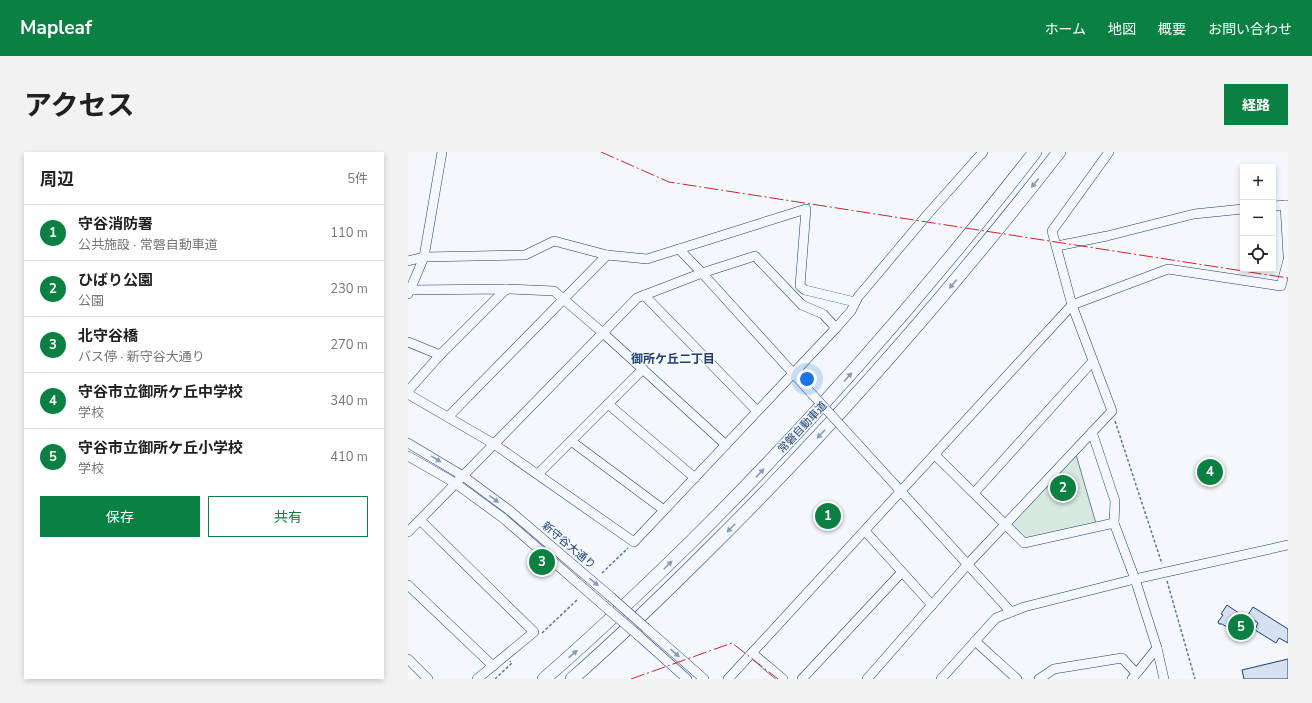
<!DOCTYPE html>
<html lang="ja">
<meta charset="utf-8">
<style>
body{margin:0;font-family:"Nunito Sans","Noto Sans JP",sans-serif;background:#f2f2f2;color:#202124}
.controls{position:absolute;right:12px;top:12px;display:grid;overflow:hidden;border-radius:0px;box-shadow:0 2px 6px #0003}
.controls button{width:36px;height:36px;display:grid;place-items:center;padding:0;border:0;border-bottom:1px solid #e0e0e0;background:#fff;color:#202124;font:20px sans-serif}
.you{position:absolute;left:399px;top:227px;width:14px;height:14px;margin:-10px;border:3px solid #fff;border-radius:50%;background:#1a73e8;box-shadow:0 0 0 6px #1a73e833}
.badge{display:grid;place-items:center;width:26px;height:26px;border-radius:50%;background:#0b8043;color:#fff;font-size:13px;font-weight:700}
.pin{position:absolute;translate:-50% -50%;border:2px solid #fff;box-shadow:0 1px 4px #0006}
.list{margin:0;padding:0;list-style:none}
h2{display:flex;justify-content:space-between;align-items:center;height:52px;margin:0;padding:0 16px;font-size:17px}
h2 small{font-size:13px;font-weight:400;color:#757577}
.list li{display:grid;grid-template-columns:26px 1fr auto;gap:12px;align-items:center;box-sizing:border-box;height:56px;padding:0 16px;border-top:1px solid #e0e0e0}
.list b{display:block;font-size:15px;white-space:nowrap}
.list p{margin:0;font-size:13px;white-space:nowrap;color:#757577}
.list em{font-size:13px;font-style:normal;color:#757577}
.actions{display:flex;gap:8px;padding:12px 16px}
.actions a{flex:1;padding:9px 0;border:1px solid #0b8043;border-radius:0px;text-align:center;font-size:14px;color:#0b8043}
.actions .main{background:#0b8043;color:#fff}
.icon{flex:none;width:22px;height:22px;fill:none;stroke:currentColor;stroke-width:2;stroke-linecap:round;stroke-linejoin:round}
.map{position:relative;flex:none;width:880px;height:527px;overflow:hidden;border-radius:0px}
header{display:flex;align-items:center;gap:24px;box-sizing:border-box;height:56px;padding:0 20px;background:#0b8043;color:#fff}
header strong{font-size:19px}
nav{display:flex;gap:22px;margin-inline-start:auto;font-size:14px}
.intro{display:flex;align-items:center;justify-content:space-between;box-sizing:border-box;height:96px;padding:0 24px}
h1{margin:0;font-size:28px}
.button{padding:10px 18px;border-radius:0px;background:#0b8043;color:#fff;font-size:14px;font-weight:700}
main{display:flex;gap:24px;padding:0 24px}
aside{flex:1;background:#fff;border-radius:0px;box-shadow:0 2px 6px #0003}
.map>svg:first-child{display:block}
.green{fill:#d7e8df;stroke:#687fa3}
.building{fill:#d5e0f0;stroke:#1d3f73}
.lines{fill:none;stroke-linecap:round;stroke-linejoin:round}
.minor-casing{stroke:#1d3f73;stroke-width:10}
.highway-casing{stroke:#1d3f73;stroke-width:14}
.path{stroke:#5e769c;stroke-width:1.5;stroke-dasharray:3 2;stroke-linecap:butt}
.minor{stroke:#f4f7fb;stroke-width:9}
.highway{stroke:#f4f7fb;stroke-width:13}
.minor-bridge-casing{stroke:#1d3f73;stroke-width:10;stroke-linecap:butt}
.minor-bridge{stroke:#f4f7fb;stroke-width:9}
.power{stroke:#c62828;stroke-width:1;stroke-dasharray:14 3 2 3;stroke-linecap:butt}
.oneway{fill:#889bb7}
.labels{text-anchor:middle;stroke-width:3;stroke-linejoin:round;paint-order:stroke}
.street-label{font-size:11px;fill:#1d3f73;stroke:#f4f7fb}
.neighbourhood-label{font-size:12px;font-weight:bold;fill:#1d3f73;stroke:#f4f7fb}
</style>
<header>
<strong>Mapleaf</strong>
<nav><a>ホーム</a><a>地図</a><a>概要</a><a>お問い合わせ</a></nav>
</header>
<div class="intro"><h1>アクセス</h1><a class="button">経路</a></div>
<main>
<aside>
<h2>周辺<small>5件</small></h2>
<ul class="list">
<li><span class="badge">1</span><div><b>守谷消防署</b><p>公共施設 · 常磐自動車道</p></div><em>110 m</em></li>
<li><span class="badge">2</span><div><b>ひばり公園</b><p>公園</p></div><em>230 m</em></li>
<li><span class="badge">3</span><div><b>北守谷橋</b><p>バス停 · 新守谷大通り</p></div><em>270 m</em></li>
<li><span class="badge">4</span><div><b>守谷市立御所ケ丘中学校</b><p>学校</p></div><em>340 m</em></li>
<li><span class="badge">5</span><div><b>守谷市立御所ケ丘小学校</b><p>学校</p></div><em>410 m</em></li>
</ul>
<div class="actions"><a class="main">保存</a><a>共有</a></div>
</aside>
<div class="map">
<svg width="880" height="527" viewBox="0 0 880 527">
<rect width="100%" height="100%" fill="#f4f7fb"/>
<polygon class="green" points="667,299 689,375 616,391 598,372"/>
<g class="building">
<polygon points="819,453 838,466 845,455 880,477 880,491 871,486 868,491 847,478 850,471 846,468 843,473 839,470 836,476 830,473 827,478 823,476 822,477 814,472 811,472 810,470 815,463 813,462"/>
<polygon points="880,507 880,527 836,527 834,518"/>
</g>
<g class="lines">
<defs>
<g id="minor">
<polyline points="877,53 880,104"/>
<polyline points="865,54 880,53"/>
<polyline points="649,94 699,84 786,62 835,57"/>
<polyline points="271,97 294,121 404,242"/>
<polyline points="0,109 16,105 117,103 146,89 199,103 239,107 398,57 392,134 397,138 447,150"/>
<polyline points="2,138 16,105 34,0"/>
<polyline points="0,142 2,138 98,137 146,139 195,181 318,293"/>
<polyline points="236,143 349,259"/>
<polyline points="0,190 32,203"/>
<polyline points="0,239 32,203 98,137"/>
<polyline points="0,242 86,292 226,390 428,176 443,159 450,145 519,63 575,0"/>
<polyline points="200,252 287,326"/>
<polyline points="40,265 199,103"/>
<polyline points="436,277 603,460"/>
<polyline points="684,280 707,349 706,371 727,427 749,496 756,527"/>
<polyline points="163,289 256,358"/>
<polyline points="0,291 55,324 101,358 203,445"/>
<polyline points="527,303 616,391 706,371"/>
<polyline points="0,304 47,331 95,366 195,453"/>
<polyline points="130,322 235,217"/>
<polyline points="566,341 685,209"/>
<polyline points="12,368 126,480 69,527"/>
<polyline points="457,379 524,453"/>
<polyline points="0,380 229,146 294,121 347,104 394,153 415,162 428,176"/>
<polyline points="0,433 85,514"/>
<polyline points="238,476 296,527"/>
<polyline points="231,484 279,527"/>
<polyline points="567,489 609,527"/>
<polyline points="344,501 375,527"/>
<polyline points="0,507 20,527"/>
<polyline points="320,527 664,153 760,117 873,134 880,108"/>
<polyline points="394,527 493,421"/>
<polyline points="459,527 559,413 704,259 664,153 644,79 701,0"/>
<polyline points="533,527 588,466 616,455 727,427 880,393"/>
<polyline points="631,527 646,517 714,506 728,521"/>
<polyline points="724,527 749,496"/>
</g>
<g id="highway">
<path d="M136,527C187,483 236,436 284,389C407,267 521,136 627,0"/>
<path d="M164,527C213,484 261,437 308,390C431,268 544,137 651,0"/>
</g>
</defs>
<use href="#minor" class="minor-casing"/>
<use href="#highway" class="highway-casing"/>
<g class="path">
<polyline points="707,269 754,412"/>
<polyline points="194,421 220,396"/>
<polyline points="759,429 787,527"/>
<polyline points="134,481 170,447"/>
<polyline points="87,527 104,511 102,509"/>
</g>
<use href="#minor" class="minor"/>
<use href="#highway" class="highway"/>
<defs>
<g id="minor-bridge">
<polyline points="404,242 436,277"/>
<polyline points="203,445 238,476"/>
<polyline points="195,453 231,484"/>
</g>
</defs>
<use href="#minor-bridge" class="minor-bridge-casing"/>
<use href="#minor-bridge" class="minor-bridge"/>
<g class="power">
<polyline points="193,0 261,30 880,126"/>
<polyline points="223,527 324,491 370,527"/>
</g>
</g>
<defs><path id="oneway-solid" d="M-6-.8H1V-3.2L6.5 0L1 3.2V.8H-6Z"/></defs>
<g class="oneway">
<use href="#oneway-solid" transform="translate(627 31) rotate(129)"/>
<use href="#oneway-solid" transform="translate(545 132) rotate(130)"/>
<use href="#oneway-solid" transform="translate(440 225) rotate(-48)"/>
<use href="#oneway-solid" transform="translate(413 282) rotate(133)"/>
<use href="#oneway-solid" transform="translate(28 307) rotate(31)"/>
<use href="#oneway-solid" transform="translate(352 321) rotate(-47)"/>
<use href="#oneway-solid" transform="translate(86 347) rotate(37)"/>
<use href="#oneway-solid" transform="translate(323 376) rotate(135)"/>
<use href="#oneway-solid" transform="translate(260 413) rotate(-45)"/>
<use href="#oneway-solid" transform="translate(186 430) rotate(40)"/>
<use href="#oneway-solid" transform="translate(267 501) rotate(41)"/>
<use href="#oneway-solid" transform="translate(165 502) rotate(-41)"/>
</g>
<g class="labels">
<g class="street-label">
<text transform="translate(394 275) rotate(-47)" y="4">常磐自動車道</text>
<text transform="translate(161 393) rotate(40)" y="4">新守谷大通り</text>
</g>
<g class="neighbourhood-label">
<text x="265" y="211">御所ケ丘二丁目</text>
</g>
</g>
</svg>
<div class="controls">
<button>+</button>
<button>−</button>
<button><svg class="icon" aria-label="locate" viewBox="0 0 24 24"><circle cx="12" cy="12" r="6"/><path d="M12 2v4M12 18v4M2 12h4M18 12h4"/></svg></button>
</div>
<div class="you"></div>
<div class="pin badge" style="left:420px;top:364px">1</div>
<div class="pin badge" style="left:655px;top:336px">2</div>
<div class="pin badge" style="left:134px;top:410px">3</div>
<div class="pin badge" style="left:802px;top:320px">4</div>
<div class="pin badge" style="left:833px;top:475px">5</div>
</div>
</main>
